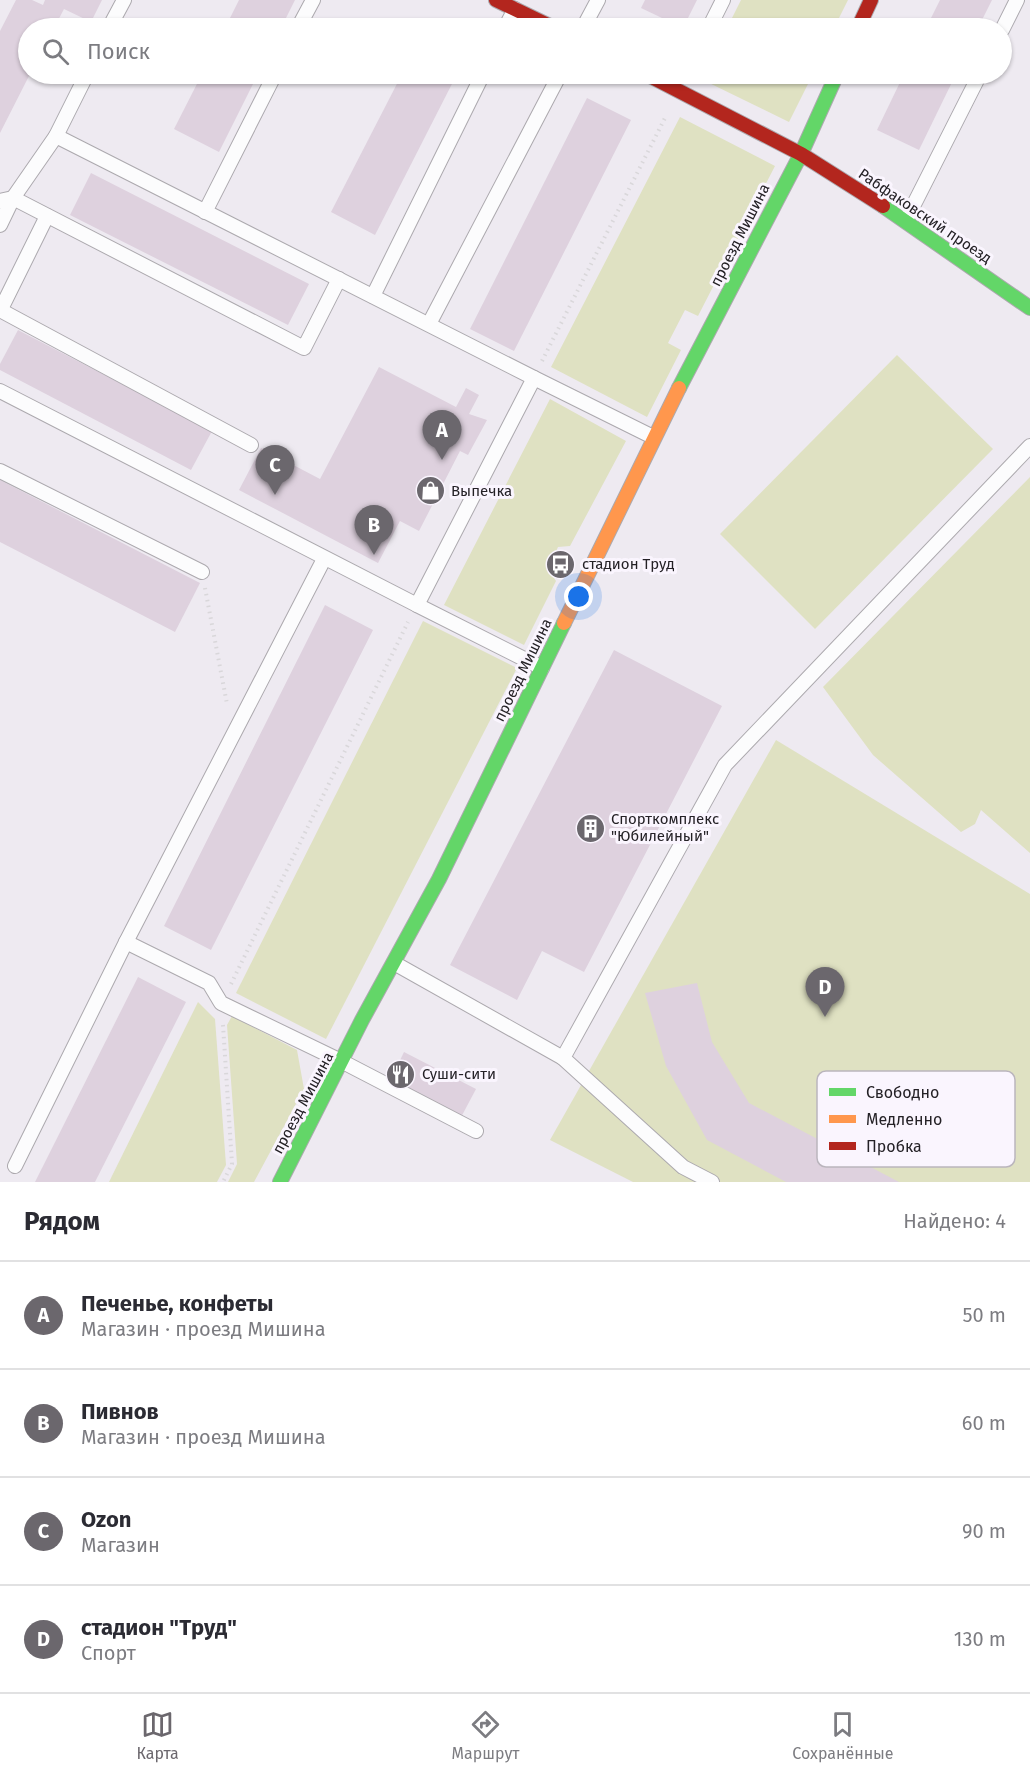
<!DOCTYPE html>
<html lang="ru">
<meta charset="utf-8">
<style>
body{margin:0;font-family:"Fira Sans",sans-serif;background:#f2f2f3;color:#2b2b33}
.you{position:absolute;left:579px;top:597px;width:21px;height:21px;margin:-15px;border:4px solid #fff;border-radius:50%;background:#1a73e8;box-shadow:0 0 0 9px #1a73e833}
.badge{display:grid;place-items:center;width:39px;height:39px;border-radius:50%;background:#6b676d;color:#fff;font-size:20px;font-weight:700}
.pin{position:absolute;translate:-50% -50px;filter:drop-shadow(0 2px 3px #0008)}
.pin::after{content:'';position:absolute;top:32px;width:21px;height:18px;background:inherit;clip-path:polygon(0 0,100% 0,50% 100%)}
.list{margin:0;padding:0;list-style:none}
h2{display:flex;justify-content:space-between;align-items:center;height:78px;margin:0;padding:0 24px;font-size:26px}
h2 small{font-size:20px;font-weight:400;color:#7c7c81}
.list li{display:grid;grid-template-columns:39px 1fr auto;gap:18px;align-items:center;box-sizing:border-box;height:108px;padding:0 24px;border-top:2px solid #e1e1e2}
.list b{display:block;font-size:22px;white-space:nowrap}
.list p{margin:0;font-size:20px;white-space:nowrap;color:#7c7c81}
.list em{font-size:20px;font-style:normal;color:#7c7c81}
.icon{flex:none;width:33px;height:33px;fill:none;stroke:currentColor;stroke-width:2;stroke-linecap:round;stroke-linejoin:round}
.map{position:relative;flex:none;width:1030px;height:1182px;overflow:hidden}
.search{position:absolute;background:#fff;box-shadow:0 2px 4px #0004;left:18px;right:18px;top:18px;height:66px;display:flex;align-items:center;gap:15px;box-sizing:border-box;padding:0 21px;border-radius:33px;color:#7c7c81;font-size:22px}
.sheet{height:510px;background:#fff}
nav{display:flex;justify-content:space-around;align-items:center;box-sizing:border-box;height:84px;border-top:2px solid #e1e1e2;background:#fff;font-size:16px;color:#7c7c81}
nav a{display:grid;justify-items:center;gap:3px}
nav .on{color:#6b676d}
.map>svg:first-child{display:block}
.green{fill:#dfe1c2}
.building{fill:#ded1de}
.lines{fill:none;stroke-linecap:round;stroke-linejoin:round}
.lane-casing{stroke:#aca9ae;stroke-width:16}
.fast-casing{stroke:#aca9ae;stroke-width:16}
.slow-casing{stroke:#aca9ae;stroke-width:16}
.jam-casing{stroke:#aca9ae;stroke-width:16}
.path{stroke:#d9d7da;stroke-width:4;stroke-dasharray:1.5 4.5;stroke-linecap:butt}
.lane{stroke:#fcfcfd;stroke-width:14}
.fast{stroke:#63d668;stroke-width:14}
.slow{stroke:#ff974d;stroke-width:14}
.jam{stroke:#b3261e;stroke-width:14}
.labels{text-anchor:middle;stroke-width:6;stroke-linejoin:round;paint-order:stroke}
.street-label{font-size:15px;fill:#242126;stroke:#faf5fe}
.poi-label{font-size:15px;fill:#242126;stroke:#faf5fe;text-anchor:start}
.key{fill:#faf5fe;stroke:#bab5bd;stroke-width:1.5}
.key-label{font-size:16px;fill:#242126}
</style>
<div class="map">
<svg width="1030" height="1182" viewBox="0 0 1030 1182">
<rect width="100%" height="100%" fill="#eeeaf1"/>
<g class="green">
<polygon points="741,0 848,0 834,28 727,28"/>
<polygon points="706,74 813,74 789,122 703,80"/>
<polygon points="680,117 775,166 698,316 685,310 668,343 681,350 647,417 551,367"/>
<polygon points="897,355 993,449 815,629 720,534"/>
<polygon points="550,399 626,441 570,546 558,547 548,569 556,581 524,645 444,605"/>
<polygon points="1030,477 1030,853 981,810 975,824 961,832 873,755 823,687"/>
<polygon points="423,621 517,668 326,1039 236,993"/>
<polygon points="776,740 1030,894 1030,1182 633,1182 550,1140"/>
<polygon points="198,1002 215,1019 226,1165 217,1182 109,1182"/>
<polygon points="232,1016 297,1050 304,1089 254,1182 228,1182 237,1164 227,1025"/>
</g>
<g class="building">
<polygon points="16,0 32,0 43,5 45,0 102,0 91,22 64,9 54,28 28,28 30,74 0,133 0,31"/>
<polygon points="239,0 295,0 281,28 225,28"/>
<polygon points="645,0 697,0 683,28 641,8"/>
<polygon points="940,0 992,0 978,28 926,28"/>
<polygon points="429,19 448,28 425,28"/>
<polygon points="202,74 258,74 219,152 174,129"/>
<polygon points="402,74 457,74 375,235 331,212"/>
<polygon points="904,74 956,74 919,150 877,130"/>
<polygon points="587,98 631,120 514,351 470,329"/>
<polygon points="91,173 309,284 288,325 70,215"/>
<polygon points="18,330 212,431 191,470 0,370 0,364"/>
<polygon points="379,367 456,407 466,388 479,395 469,414 487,420 468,455 460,451 419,531 400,521 378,563 239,490 261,448 320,479"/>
<polygon points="0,480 200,583 175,632 0,542"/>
<polygon points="325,605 373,630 211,950 164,926"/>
<polygon points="614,650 722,706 584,972 542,951 517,1000 450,965"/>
<polygon points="138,977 186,1002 95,1182 35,1182"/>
<polygon points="697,983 712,1042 749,1103 899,1182 786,1182 707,1140 666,1066 645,993"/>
<polygon points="404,1052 476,1089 459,1121 388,1085"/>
</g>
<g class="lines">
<defs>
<g id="lane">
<polyline points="109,28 124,0"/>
<polyline points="298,28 313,0"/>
<polyline points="505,28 515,9"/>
<polyline points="583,28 598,0"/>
<polyline points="709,28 723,0"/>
<polyline points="1002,30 1017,0"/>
<polyline points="56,136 534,378"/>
<polyline points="0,201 13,198 304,348 339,279"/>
<polyline points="205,212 275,74"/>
<polyline points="906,220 980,74"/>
<polyline points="0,225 13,198 56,136 87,74"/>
<polyline points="373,296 483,74"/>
<polyline points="0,310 251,445"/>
<polyline points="0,311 47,216"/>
<polyline points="429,324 560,74"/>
<polyline points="0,391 417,605"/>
<polyline points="0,471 202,572"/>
<polyline points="542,668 417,605 534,378 653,437"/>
<polyline points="126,942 209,983 221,1003 343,1062 476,1131"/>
<polyline points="394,963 563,1058"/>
<polyline points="15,1166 126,942 324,559"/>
<polyline points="712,1182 683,1167 563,1058 725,765 1030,446"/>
</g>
<g id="fast">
<polyline points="883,206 1030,308"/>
<polyline points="679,388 801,154 837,74"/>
<polyline points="280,1182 362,1020 439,879 564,623"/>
</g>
<polyline id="slow" points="564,623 679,388"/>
<g id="jam">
<polyline points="496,0 554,28"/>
<polyline points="858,28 871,0"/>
<polyline points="646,74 801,154 883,206"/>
</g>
</defs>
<use href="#lane" class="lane-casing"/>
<use href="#fast" class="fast-casing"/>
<use href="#slow" class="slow-casing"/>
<use href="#jam" class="jam-casing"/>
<g class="path">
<polyline points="542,361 666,116"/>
<polyline points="205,588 227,704"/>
<polyline points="231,984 408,622"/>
<polyline points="223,1025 232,1164 223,1182"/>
</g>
<use href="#lane" class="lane"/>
<use href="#fast" class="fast"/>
<use href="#slow" class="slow"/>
<use href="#jam" class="jam"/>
</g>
<defs>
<symbol id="shop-disc" viewBox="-11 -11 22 22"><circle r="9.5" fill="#6b676d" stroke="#faf5fe"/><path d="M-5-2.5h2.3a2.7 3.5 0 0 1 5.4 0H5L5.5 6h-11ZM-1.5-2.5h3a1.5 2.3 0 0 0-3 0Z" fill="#fff"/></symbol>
<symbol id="bus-disc" viewBox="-11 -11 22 22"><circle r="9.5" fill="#6b676d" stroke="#faf5fe"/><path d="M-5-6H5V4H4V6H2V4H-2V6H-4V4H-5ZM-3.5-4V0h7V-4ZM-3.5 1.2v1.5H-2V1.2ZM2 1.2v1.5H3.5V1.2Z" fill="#fff"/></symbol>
<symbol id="building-disc" viewBox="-11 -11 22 22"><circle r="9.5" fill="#6b676d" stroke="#faf5fe"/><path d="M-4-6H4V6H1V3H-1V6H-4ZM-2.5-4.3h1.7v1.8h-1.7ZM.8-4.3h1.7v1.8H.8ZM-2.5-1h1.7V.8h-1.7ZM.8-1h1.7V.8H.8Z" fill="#fff"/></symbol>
<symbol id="restaurant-disc" viewBox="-11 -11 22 22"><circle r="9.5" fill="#6b676d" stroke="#faf5fe"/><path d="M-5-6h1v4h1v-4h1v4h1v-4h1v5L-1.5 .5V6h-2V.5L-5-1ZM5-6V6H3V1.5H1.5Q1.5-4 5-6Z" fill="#fff"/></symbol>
</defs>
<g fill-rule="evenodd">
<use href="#shop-disc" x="414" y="474" width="33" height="33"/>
<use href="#bus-disc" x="544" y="548" width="33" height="33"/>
<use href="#building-disc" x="574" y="812" width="33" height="33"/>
<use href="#restaurant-disc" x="384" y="1058" width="33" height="33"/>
</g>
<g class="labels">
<g class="street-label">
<text transform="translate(925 216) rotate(34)" y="5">Рабфаковский проезд</text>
<text transform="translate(740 235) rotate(-63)" y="5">проезд Мишина</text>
<text transform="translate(523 670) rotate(-64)" y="5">проезд Мишина</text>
<text transform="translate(303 1103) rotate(-62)" y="5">проезд Мишина</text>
</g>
<g class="poi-label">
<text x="451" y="496">Выпечка</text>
<text x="582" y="569">стадион Труд</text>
<text x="611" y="824">Спорткомплекс<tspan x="611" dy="17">"Юбилейный"</tspan></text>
<text x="422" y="1079">Суши-сити</text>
</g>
</g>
<rect x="817" y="1071" width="198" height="96" rx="9" class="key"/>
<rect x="829" y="1088" width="27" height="8" fill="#63d668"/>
<rect x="829" y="1115" width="27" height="8" fill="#ff974d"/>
<rect x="829" y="1142" width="27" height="8" fill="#b3261e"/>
<g class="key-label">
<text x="866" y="1098">Свободно</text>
<text x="866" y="1125">Медленно</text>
<text x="866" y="1152">Пробка</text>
</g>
</svg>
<div class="you"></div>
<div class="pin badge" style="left:442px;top:460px">A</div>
<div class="pin badge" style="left:374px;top:555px">B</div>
<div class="pin badge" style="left:275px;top:495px">C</div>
<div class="pin badge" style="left:825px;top:1017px">D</div>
<div class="search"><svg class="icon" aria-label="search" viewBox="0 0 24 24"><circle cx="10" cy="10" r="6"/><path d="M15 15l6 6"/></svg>Поиск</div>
</div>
<section class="sheet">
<h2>Рядом<small>Найдено: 4</small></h2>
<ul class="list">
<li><span class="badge">A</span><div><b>Печенье, конфеты</b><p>Магазин · проезд Мишина</p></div><em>50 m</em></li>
<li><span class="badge">B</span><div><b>Пивнов</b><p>Магазин · проезд Мишина</p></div><em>60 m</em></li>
<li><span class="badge">C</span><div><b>Ozon</b><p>Магазин</p></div><em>90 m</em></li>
<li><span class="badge">D</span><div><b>стадион &quot;Труд&quot;</b><p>Спорт</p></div><em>130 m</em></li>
</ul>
</section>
<nav>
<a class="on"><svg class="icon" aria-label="map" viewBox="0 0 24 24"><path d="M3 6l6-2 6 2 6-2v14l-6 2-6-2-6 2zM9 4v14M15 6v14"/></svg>Карта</a>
<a><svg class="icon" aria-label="directions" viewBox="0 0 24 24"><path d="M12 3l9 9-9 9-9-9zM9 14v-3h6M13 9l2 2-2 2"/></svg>Маршрут</a>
<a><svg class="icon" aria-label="saved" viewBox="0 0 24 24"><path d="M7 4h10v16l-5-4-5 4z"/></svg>Сохранённые</a>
</nav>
